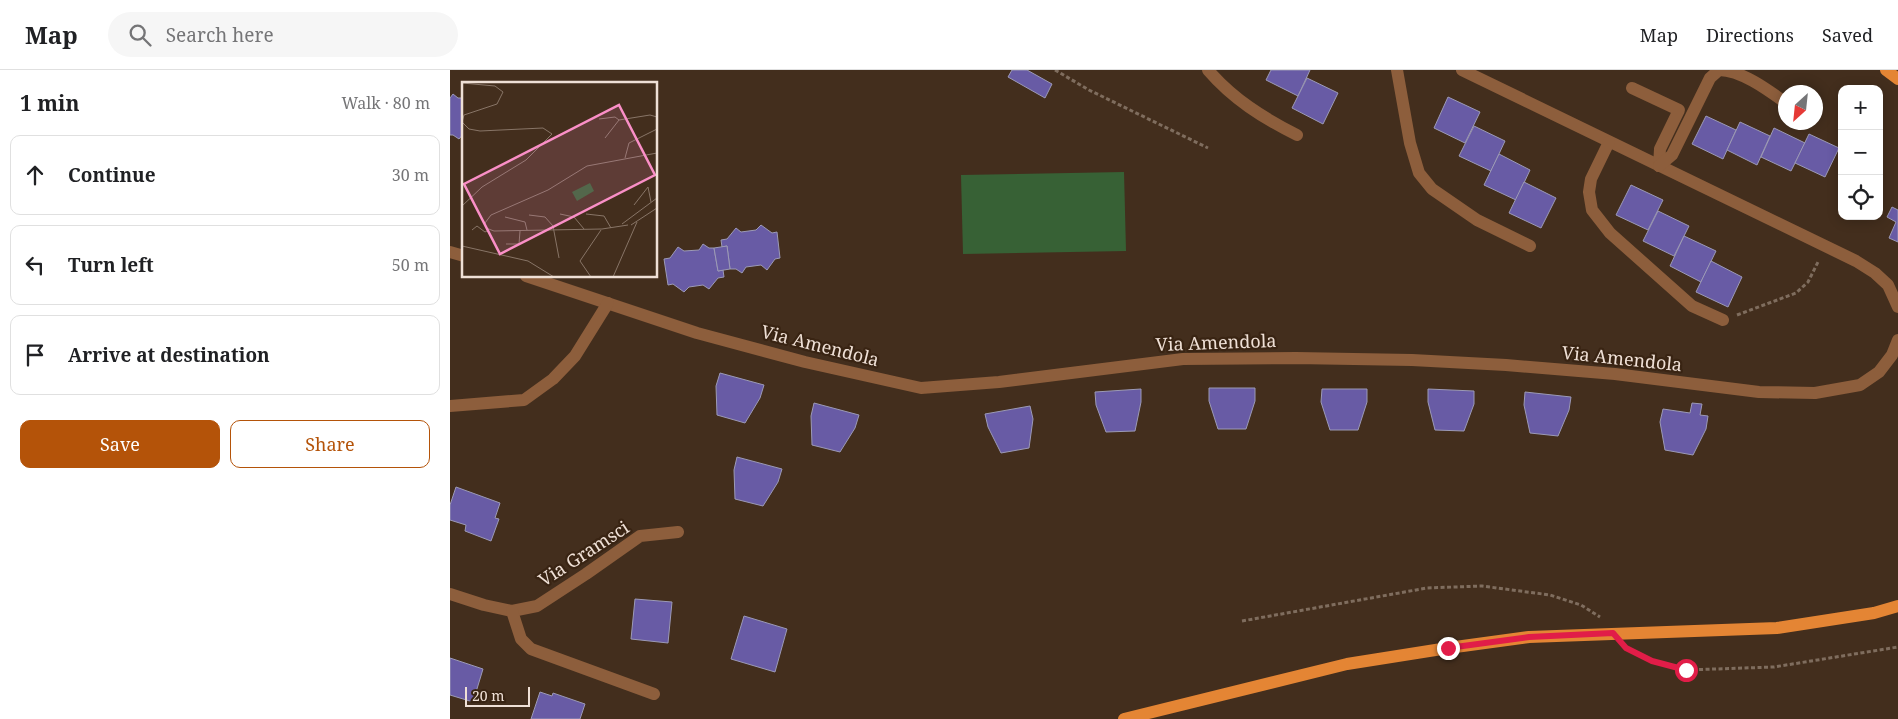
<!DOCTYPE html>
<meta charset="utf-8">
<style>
body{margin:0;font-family:"Noto Serif",serif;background:#f6f6f6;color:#202124}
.controls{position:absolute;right:15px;top:15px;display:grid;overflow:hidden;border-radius:10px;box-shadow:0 2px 12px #0003}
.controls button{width:45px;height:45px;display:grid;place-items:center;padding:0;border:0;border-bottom:1px solid #e0e0e0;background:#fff;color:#202124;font:25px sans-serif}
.compass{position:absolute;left:1328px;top:15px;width:45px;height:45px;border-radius:50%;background:#fff;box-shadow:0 2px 12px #0003;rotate:207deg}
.scale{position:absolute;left:15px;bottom:12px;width:65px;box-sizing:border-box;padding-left:5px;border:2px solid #efe0d6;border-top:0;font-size:14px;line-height:18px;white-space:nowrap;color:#efe0d6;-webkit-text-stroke:4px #392413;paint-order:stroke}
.stop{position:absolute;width:15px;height:15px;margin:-11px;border:4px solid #e11d48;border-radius:50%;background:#fff}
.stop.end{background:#e11d48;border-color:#fff;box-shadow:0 1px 5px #0008}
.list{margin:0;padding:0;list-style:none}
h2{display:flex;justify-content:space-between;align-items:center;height:65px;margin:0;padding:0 20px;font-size:21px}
h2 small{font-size:16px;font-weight:400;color:#757577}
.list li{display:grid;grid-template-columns:32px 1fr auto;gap:15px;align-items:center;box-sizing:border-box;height:80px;margin:0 10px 10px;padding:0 10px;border:1px solid #e0e0e0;border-radius:10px}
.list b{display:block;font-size:19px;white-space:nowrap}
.list em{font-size:16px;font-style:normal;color:#757577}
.actions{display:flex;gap:10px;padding:15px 20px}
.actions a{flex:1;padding:11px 0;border:1px solid #b45309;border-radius:10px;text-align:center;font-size:18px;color:#b45309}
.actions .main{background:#b45309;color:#fff}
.icon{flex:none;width:28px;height:28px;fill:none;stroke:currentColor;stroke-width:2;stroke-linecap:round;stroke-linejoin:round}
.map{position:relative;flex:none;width:1448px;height:649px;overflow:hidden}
header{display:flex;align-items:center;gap:30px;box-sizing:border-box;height:70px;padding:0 25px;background:#fff;border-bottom:1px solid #e0e0e0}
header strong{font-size:24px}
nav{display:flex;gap:28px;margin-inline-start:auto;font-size:18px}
.search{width:350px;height:45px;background:#f6f6f6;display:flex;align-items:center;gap:12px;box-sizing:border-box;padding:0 18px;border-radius:28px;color:#757577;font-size:19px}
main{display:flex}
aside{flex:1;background:#fff}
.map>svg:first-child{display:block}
.green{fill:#376135}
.building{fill:#685ba5;stroke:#9c9ab6}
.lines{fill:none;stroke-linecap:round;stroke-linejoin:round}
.path{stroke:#7f6d5e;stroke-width:3;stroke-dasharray:4 2.5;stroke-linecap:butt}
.minor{stroke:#8d5e3c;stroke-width:12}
.major{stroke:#e48534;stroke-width:12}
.route{stroke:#e11d48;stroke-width:6}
.labels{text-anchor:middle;stroke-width:4.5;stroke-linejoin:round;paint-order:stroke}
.street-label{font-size:18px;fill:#efe0d6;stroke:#392413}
.inset-road{fill:none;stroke:#887567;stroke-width:1}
.view{fill:#fa8fc7;fill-opacity:0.15;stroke:#fa8fc7;stroke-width:2.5}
.inset-edge{fill:none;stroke:#efe0d6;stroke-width:2.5}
</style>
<header>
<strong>Map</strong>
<div class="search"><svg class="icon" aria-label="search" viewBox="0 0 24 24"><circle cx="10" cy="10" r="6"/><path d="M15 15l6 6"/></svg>Search here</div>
<nav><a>Map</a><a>Directions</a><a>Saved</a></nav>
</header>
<main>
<aside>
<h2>1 min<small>Walk · 80 m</small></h2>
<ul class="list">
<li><svg class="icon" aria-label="ahead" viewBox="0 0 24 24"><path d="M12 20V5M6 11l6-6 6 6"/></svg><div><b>Continue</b></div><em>30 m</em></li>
<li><svg class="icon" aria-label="left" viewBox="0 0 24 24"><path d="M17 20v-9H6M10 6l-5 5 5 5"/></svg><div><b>Turn left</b></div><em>50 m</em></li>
<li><svg class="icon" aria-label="arrive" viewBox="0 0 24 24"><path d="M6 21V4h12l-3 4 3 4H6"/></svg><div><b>Arrive at destination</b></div></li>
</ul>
<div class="actions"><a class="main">Save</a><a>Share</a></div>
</aside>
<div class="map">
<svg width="1448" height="649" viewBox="0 0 1448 649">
<rect width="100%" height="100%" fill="#432e1d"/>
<polygon class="green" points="674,102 676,181 513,184 511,105"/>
<g class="building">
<polygon points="562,0 577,0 602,14 595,28 558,7"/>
<polygon points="821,0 860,0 848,26 816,10"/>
<polygon points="857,8 888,23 873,54 842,38"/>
<polygon points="3,24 8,28 14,28 14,63 9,69 3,65 0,65 0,28"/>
<polygon points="998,27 1030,42 1015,73 984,58"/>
<polygon points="1256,46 1286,60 1273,89 1242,74"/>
<polygon points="1290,52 1320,66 1307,95 1277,80"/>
<polygon points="1024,56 1055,71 1041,101 1009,86"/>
<polygon points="1324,58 1355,73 1341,101 1311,87"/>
<polygon points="1359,64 1389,78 1375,107 1345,93"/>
<polygon points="1049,84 1080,100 1066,130 1034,115"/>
<polygon points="1074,112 1106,128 1091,158 1059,143"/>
<polygon points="1181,115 1213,130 1198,160 1166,145"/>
<polygon points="1442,137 1448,140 1448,172 1439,168 1446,152 1437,147"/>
<polygon points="1208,141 1239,156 1224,186 1193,171"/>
<polygon points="311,155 322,163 327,162 330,188 325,189 317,200 311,195 296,197 292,203 286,199 280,199 277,176 272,177 271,170 277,169 286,158 291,162 306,160"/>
<polygon points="1234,166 1266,181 1251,212 1220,196"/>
<polygon points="253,174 259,178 264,178 268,201 273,200 274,207 268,208 259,219 253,215 239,217 234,222 223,214 218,215 214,189 220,188 228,177 234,181 249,180"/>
<polygon points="277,176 280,199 268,201 264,178"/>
<polygon points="1261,191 1292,207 1278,237 1246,222"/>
<polygon points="270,303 314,315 310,328 295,353 267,345 266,316"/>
<polygon points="759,318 805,318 805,331 796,359 768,359 759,331"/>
<polygon points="691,319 691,332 685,361 656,362 646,335 645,322"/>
<polygon points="872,319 917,319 917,332 908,360 880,360 871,332"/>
<polygon points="978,319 1024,321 1024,334 1014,361 985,360 978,332"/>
<polygon points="1075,322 1121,327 1119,340 1108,366 1080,363 1074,335"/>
<polygon points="364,333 409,345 405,358 390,382 362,375 361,346"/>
<polygon points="1242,333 1252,334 1250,345 1258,346 1256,359 1243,385 1215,380 1210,352 1213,339 1240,343"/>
<polygon points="580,336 583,349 579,378 551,383 538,357 535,344"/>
<polygon points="287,387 332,399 328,412 313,436 285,429 284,400"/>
<polygon points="6,417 50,433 45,448 49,449 41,471 15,461 16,455 0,450 0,435"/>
<polygon points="185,529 222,532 218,573 181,569"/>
<polygon points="294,546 337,559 325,602 281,589"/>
<polygon points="0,588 33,599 23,632 0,625"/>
<polygon points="90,622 102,626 103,623 135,634 130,649 81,649"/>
</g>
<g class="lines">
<g class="path">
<polyline points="605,0 639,20 758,78"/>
<polyline points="1287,245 1346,223 1358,212 1368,192"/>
<polyline points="792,551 977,518 1032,516 1100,525 1131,535 1150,547"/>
<polyline points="1181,581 1202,591 1236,600 1324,597 1448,577"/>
</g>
<g class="minor">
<path d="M758,0C783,29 813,48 847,65"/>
<polyline points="947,0 960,73 969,103 982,119 1027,150 1080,176"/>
<polyline points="1012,0 1406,191 1425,203 1438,215 1448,237"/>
<polyline points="1182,18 1229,40 1210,79 1209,96"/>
<polyline points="1159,72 1141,109 1139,122 1142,140 1160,163 1242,236 1273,250"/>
<path d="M1209,96L1222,85L1260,8L1269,0C1291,0 1318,20 1336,33"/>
<polyline points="0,182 14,186"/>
<polyline points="76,206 247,263 355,292 471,318 549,312 733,289 846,288 962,290 1056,295 1165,304 1309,322 1365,323 1410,315 1429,302 1442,285 1448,270"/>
<polyline points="0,336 74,330 103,309 125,286 158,233"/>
<polyline points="0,524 34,535 62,541 87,536 136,504 190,466 228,462"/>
<polyline points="62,541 71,569 81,579 204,624"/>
</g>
<g class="major">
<polyline points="1436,0 1448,9"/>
<polyline points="674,649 897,594 998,578 1079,567 1327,558 1424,543 1448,536"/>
</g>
</g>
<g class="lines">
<polyline class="route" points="998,578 1079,567 1163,563 1176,578 1202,591 1236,600"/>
</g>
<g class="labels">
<g class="street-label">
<text transform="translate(766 273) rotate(-2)" y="6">Via Amendola</text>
<text transform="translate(370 276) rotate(14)" y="6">Via Amendola</text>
<text transform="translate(1172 289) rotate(6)" y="6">Via Amendola</text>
<text transform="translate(134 484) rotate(-33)" y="6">Via Gramsci</text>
</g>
</g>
<g transform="translate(12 12)">
<rect width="195" height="195" fill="#432e1d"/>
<path d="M128,101L132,109L115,119L110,110Z" fill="#376135"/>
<path class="inset-road" d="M0,1L33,4L41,10L35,22L2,33L0,40L7,47L18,49L81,46L90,52L64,78L20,105L0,124M137,37L153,35L157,38M143,56L157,38L188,33L195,35M163,76L167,61L195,47M186,105L189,120M172,123L186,105M98,132L112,135L122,147M124,132L142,134L149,146M67,133L83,135L91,144L97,176M43,135L63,140L65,148M160,142L195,116M166,143L140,147L32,149L24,146L23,141L29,133L86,108L125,84L195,71M169,143L195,126M10,148L15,144L23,150L27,148M44,162H57L58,149M0,164L66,179L92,195M129,195L118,179L139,148M151,195L175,140"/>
<path class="view" d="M157,23L193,93L38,172L2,102Z"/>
<rect width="195" height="195" class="inset-edge"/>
</g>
</svg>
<div class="controls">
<button>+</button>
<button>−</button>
<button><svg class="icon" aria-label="locate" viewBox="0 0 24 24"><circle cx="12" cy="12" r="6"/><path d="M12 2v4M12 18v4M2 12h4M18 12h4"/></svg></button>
</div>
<svg class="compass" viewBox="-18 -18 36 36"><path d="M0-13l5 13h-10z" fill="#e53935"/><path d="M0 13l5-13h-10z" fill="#757577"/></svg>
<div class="scale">20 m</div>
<div class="stop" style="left:1236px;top:600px"></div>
<div class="stop end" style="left:998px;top:578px"></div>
</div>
</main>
